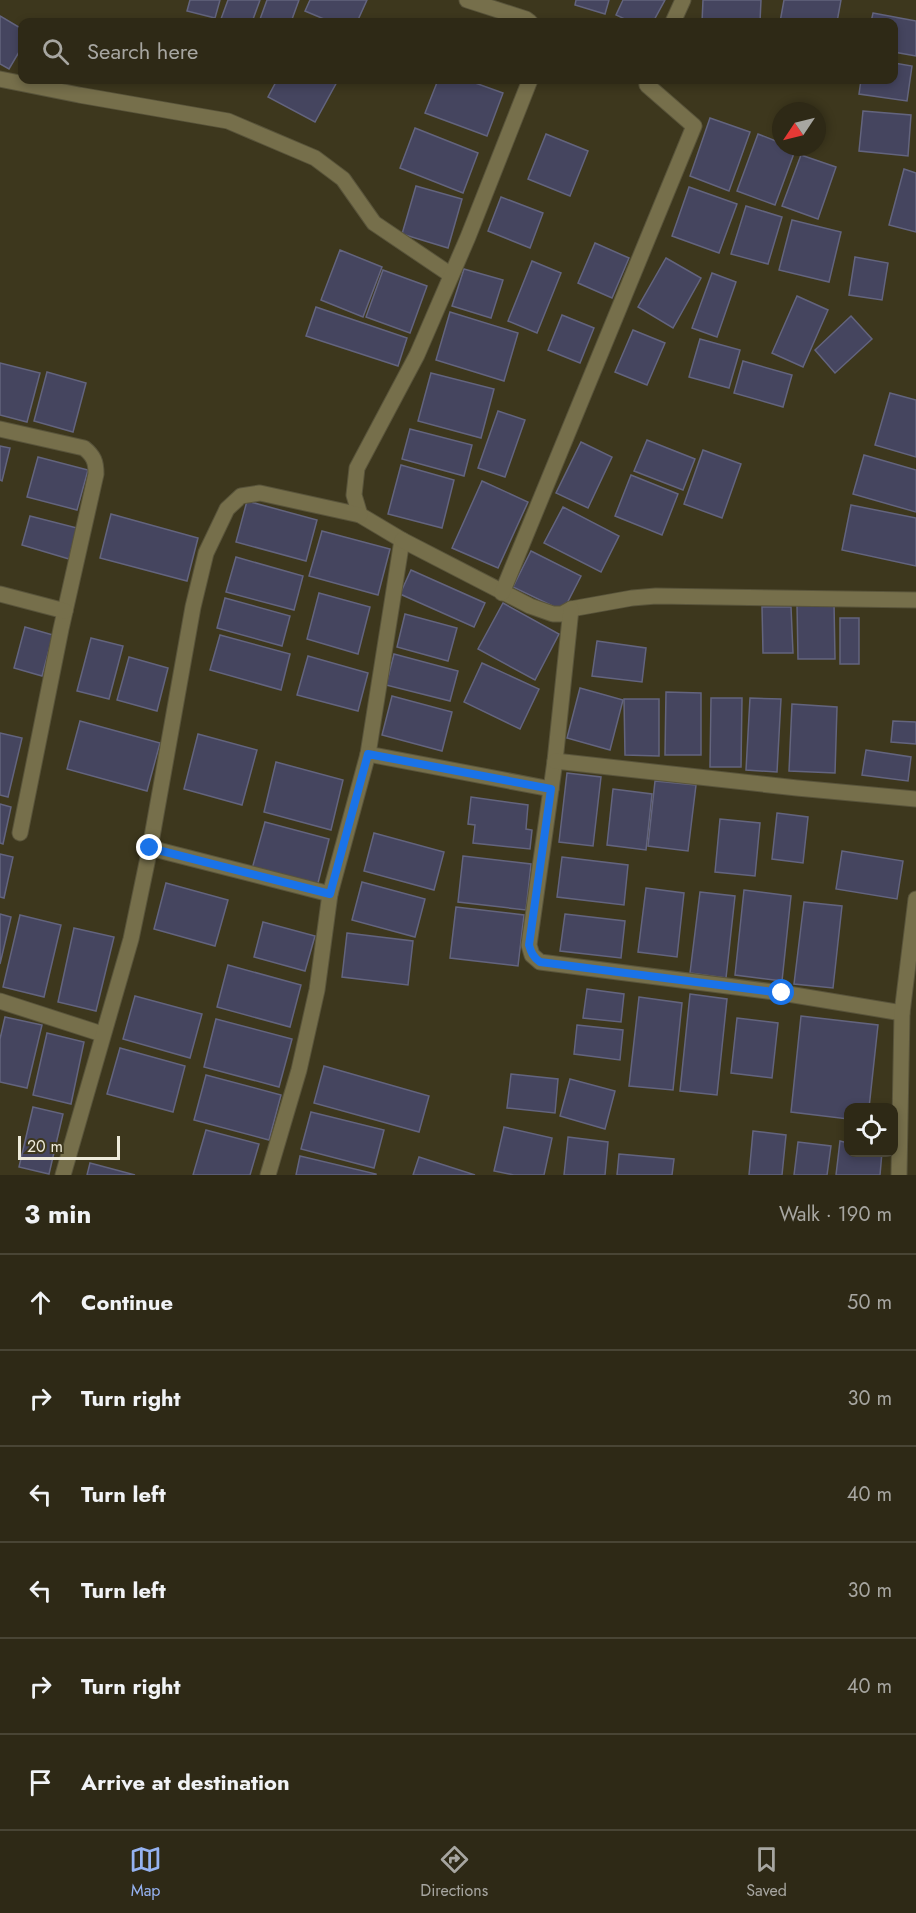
<!DOCTYPE html>
<meta charset="utf-8">
<style>
body{margin:0;font-family:Jost,sans-serif;background:#36311f;color:#f1f3f6}
.controls{position:absolute;right:18px;bottom:18px;display:grid;overflow:hidden;border-radius:12px;box-shadow:0 3px 9px #0003}
.controls button{width:54px;height:54px;display:grid;place-items:center;padding:0;border:0;border-bottom:2px solid #494535;background:#2e2916;color:#f1f3f6;font:30px sans-serif}
.compass{position:absolute;left:772px;top:102px;width:54px;height:54px;border-radius:50%;background:#2e2916;box-shadow:0 3px 9px #0003;rotate:235deg}
.scale{position:absolute;left:18px;bottom:15px;width:102px;box-sizing:border-box;padding-left:6px;border:3px solid #eeebdb;border-top:0;font-size:16px;line-height:21px;white-space:nowrap;color:#eeebdb;-webkit-text-stroke:4px #3d371d;paint-order:stroke}
.stop{position:absolute;width:18px;height:18px;margin:-14px;border:4px solid #1a73e8;border-radius:50%;background:#fff}
.stop.end{background:#1a73e8;border-color:#fff;box-shadow:0 2px 6px #0008}
.list{margin:0;padding:0;list-style:none}
h2{display:flex;justify-content:space-between;align-items:center;height:78px;margin:0;padding:0 24px;font-size:26px}
h2 small{font-size:20px;font-weight:400;color:#a7a6a1}
.list li{display:grid;grid-template-columns:39px 1fr auto;gap:18px;align-items:center;box-sizing:border-box;height:96px;padding:0 24px;border-top:2px solid #494535}
.list b{display:block;font-size:22px;white-space:nowrap}
.list em{font-size:20px;font-style:normal;color:#a7a6a1}
.icon{flex:none;width:33px;height:33px;fill:none;stroke:currentColor;stroke-width:2;stroke-linecap:round;stroke-linejoin:round}
.map{position:relative;flex:none;width:916px;height:1175px;overflow:hidden}
.search{position:absolute;background:#2e2916;box-shadow:0 3px 9px #0003;left:18px;right:18px;top:18px;height:66px;display:flex;align-items:center;gap:15px;box-sizing:border-box;padding:0 21px;border-radius:12px;color:#a7a6a1;font-size:22px}
.sheet{height:654px;background:#2e2916}
nav{display:flex;justify-content:space-around;align-items:center;box-sizing:border-box;height:84px;border-top:2px solid #494535;background:#2e2916;font-size:16px;color:#a7a6a1}
nav a{display:grid;justify-items:center;gap:3px}
nav .on{color:#95b2f1}
.map>svg:first-child{display:block}
.building{fill:#45455f;stroke:#63647e;stroke-width:1.5}
.lines{fill:none;stroke-linecap:round;stroke-linejoin:round}
.minor-casing{stroke:#59543b;stroke-width:17}
.minor{stroke:#766f4b;stroke-width:15}
.route{stroke:#1a73e8;stroke-width:8}
</style>
<div class="map">
<svg width="916" height="1175" viewBox="0 0 916 1175">
<rect width="100%" height="100%" fill="#3d371d"/>
<g class="building">
<polygon points="190,0 220,0 215,18 187,11"/>
<polygon points="228,0 260,0 252,22 231,22 221,19"/>
<polygon points="267,0 299,0 291,22 259,22"/>
<polygon points="310,0 367,0 357,22 331,22 305,11"/>
<polygon points="576,0 609,0 605,14 575,5"/>
<polygon points="623,0 665,0 653,22 631,22 616,15"/>
<polygon points="703,0 761,0 760,22 702,22"/>
<polygon points="784,0 841,0 837,22 780,22"/>
<polygon points="873,13 916,21 916,56 894,52 894,22 871,22"/>
<polygon points="0,16 22,29 22,47 9,69 0,64"/>
<polygon points="894,63 912,66 907,101 859,94 861,80 894,80"/>
<polygon points="277,80 338,80 315,122 268,97"/>
<polygon points="438,80 467,80 503,93 487,136 425,113"/>
<polygon points="863,111 911,115 908,156 859,151"/>
<polygon points="710,118 750,132 729,191 690,176"/>
<polygon points="415,128 478,153 463,193 400,168"/>
<polygon points="546,134 588,151 570,196 528,179"/>
<polygon points="758,134 781,143 781,147 796,148 775,205 737,191"/>
<polygon points="801,155 836,167 818,219 782,206"/>
<polygon points="904,169 916,173 916,232 889,225"/>
<polygon points="416,186 462,199 448,248 402,234"/>
<polygon points="689,187 737,204 719,253 672,236"/>
<polygon points="501,197 543,213 530,248 488,231"/>
<polygon points="746,206 782,217 768,264 731,254"/>
<polygon points="792,220 841,232 829,282 779,270"/>
<polygon points="595,243 629,258 612,298 578,283"/>
<polygon points="340,250 382,267 363,317 321,300"/>
<polygon points="855,257 888,263 882,300 849,295"/>
<polygon points="666,258 701,278 673,328 638,307"/>
<polygon points="532,261 561,273 537,333 508,321"/>
<polygon points="464,269 503,280 491,318 452,306"/>
<polygon points="383,270 427,286 410,333 366,317"/>
<polygon points="712,273 736,282 717,337 692,328"/>
<polygon points="797,296 828,310 803,367 772,353"/>
<polygon points="316,307 407,338 398,366 306,336"/>
<polygon points="450,312 518,333 504,381 436,360"/>
<polygon points="562,315 594,328 580,363 548,350"/>
<polygon points="851,316 872,339 835,373 815,350"/>
<polygon points="633,330 665,343 647,385 615,372"/>
<polygon points="700,339 740,350 729,388 689,377"/>
<polygon points="743,361 792,375 783,407 734,393"/>
<polygon points="0,363 40,373 27,422 0,415"/>
<polygon points="47,372 86,383 73,432 34,421"/>
<polygon points="431,373 494,389 481,438 418,421"/>
<polygon points="890,393 916,400 916,457 875,445"/>
<polygon points="498,411 525,420 505,477 478,468"/>
<polygon points="410,429 472,445 464,476 402,459"/>
<polygon points="647,440 695,459 683,490 634,471"/>
<polygon points="581,442 612,457 588,508 556,493"/>
<polygon points="0,446 10,448 2,481 0,480"/>
<polygon points="703,450 741,464 722,518 684,504"/>
<polygon points="864,455 916,470 916,512 853,494"/>
<polygon points="38,457 88,470 77,510 27,497"/>
<polygon points="401,465 454,480 442,528 388,514"/>
<polygon points="631,475 678,494 662,535 615,516"/>
<polygon points="482,481 528,502 498,568 452,548"/>
<polygon points="247,501 317,520 306,561 236,542"/>
<polygon points="851,505 916,518 916,566 842,550"/>
<polygon points="563,507 619,536 601,572 544,543"/>
<polygon points="111,514 198,538 187,581 100,558"/>
<polygon points="30,516 77,528 69,559 22,545"/>
<polygon points="322,531 390,549 378,595 309,576"/>
<polygon points="531,551 581,576 563,611 513,587"/>
<polygon points="236,557 303,576 294,610 226,592"/>
<polygon points="411,570 485,603 474,627 400,594"/>
<polygon points="319,593 370,607 358,654 307,639"/>
<polygon points="225,598 290,616 282,646 217,628"/>
<polygon points="503,603 559,634 535,680 478,649"/>
<polygon points="834,603 835,659 798,659 797,604"/>
<polygon points="762,607 791,607 793,653 763,653"/>
<polygon points="405,614 457,628 448,661 397,647"/>
<rect x="840" y="618" width="19" height="46"/>
<polygon points="25,627 53,635 42,676 14,668"/>
<polygon points="220,635 290,654 281,690 210,670"/>
<polygon points="91,638 123,646 109,699 77,691"/>
<polygon points="597,641 646,648 642,682 592,676"/>
<polygon points="394,654 458,671 450,701 386,685"/>
<polygon points="308,656 368,673 358,711 297,695"/>
<polygon points="129,657 168,668 157,711 117,700"/>
<polygon points="482,663 539,689 520,729 464,702"/>
<polygon points="580,688 623,700 610,750 567,738"/>
<polygon points="666,692 701,693 701,755 665,755"/>
<polygon points="392,696 452,712 442,751 382,735"/>
<polygon points="711,698 742,698 741,767 710,767"/>
<polygon points="750,698 781,699 777,772 746,770"/>
<polygon points="624,699 659,699 659,756 625,755"/>
<polygon points="792,704 837,707 835,773 789,771"/>
<polygon points="80,721 160,743 147,791 67,769"/>
<polygon points="893,721 916,722 916,744 891,742"/>
<polygon points="0,733 22,738 8,797 0,795"/>
<polygon points="198,734 257,750 242,805 184,789"/>
<polygon points="866,750 911,757 908,781 862,775"/>
<polygon points="276,762 343,780 331,830 264,812"/>
<polygon points="567,773 601,777 593,846 559,842"/>
<polygon points="655,781 696,785 688,851 648,846"/>
<polygon points="613,789 652,794 646,850 607,845"/>
<polygon points="471,797 528,805 526,829 532,830 530,849 473,843 475,825 468,824"/>
<polygon points="0,804 11,807 3,844 0,843"/>
<polygon points="777,813 808,817 803,863 772,859"/>
<polygon points="720,819 760,823 755,876 715,872"/>
<polygon points="265,822 329,839 317,887 252,869"/>
<polygon points="374,833 444,852 434,890 364,871"/>
<polygon points="842,851 903,861 897,899 836,889"/>
<polygon points="0,854 13,857 4,898 0,897"/>
<polygon points="463,856 531,864 526,910 458,902"/>
<polygon points="562,857 628,865 624,905 557,897"/>
<polygon points="362,882 425,899 415,937 352,920"/>
<polygon points="166,883 228,900 215,946 154,929"/>
<polygon points="646,888 684,893 677,957 638,952"/>
<polygon points="744,890 791,896 782,981 735,975"/>
<polygon points="700,892 735,896 726,978 690,973"/>
<polygon points="804,902 842,906 833,988 794,984"/>
<polygon points="456,907 524,915 518,966 450,958"/>
<polygon points="0,914 11,917 0,964"/>
<polygon points="565,914 625,921 621,958 560,951"/>
<polygon points="20,915 61,925 44,997 3,987"/>
<polygon points="263,922 315,936 305,971 254,957"/>
<polygon points="74,928 114,937 96,1011 58,1002"/>
<polygon points="347,933 413,941 408,985 342,977"/>
<polygon points="228,965 301,985 290,1027 217,1007"/>
<polygon points="587,989 624,994 621,1022 583,1018"/>
<polygon points="690,994 727,999 717,1095 680,1091"/>
<polygon points="135,996 202,1014 190,1058 123,1039"/>
<polygon points="639,997 682,1003 673,1090 629,1086"/>
<polygon points="801,1016 878,1025 869,1108 848,1108 848,1119 791,1112"/>
<polygon points="5,1017 42,1025 27,1088 0,1082 0,1039"/>
<polygon points="737,1018 778,1023 772,1078 731,1073"/>
<polygon points="216,1019 292,1039 279,1087 204,1067"/>
<polygon points="577,1025 623,1030 620,1060 574,1054"/>
<polygon points="47,1033 84,1042 71,1104 33,1095"/>
<polygon points="120,1048 185,1066 173,1112 107,1094"/>
<polygon points="324,1066 429,1096 419,1132 314,1103"/>
<polygon points="511,1074 558,1079 555,1113 507,1108"/>
<polygon points="206,1075 281,1095 269,1140 194,1120"/>
<polygon points="570,1079 615,1091 605,1129 560,1116"/>
<polygon points="33,1107 63,1114 49,1174 19,1167"/>
<polygon points="311,1112 384,1130 374,1168 301,1149"/>
<polygon points="504,1127 552,1138 544,1175 514,1175 494,1171"/>
<polygon points="206,1130 259,1144 250,1175 193,1175"/>
<polygon points="753,1131 786,1135 782,1175 749,1175"/>
<polygon points="568,1137 608,1142 605,1175 564,1175"/>
<polygon points="840,1141 848,1143 848,1152 882,1152 880,1175 836,1175"/>
<polygon points="798,1142 831,1146 827,1175 794,1175"/>
<polygon points="619,1154 674,1159 672,1175 617,1175"/>
<polygon points="300,1156 376,1174 376,1175 296,1175"/>
<polygon points="419,1157 475,1175 413,1175"/>
<polygon points="90,1163 135,1175 87,1175"/>
</g>
<g class="lines">
<defs>
<g id="minor">
<polyline points="467,0 526,19 530,22"/>
<polyline points="673,22 683,0"/>
<polyline points="0,79 79,95 228,121 315,158 343,179 374,223 451,275"/>
<polyline points="530,80 468,237 417,355 357,468 354,495 360,515 402,540 368,754 551,789"/>
<path d="M0,429L84,448C94,456 96,462 96,474L61,629L20,833"/>
<polyline points="402,540 530,606 553,614 562,614 571,609 632,598 656,596 916,600"/>
<polyline points="502,593 694,126 647,85 649,80"/>
<polyline points="0,594 65,611"/>
<polyline points="571,609 555,761 529,945 532,955 540,962 782,993 902,1013"/>
<polyline points="555,761 797,788 916,799"/>
<polyline points="150,848 330,894"/>
<polyline points="0,1001 102,1034"/>
<polyline points="63,1175 131,939 150,848 193,607 206,553 227,509 241,496 260,493 360,515"/>
<polyline points="268,1175 299,1070 317,990 330,894 368,754"/>
<polyline points="899,1175 902,1013 916,899"/>
</g>
</defs>
<use href="#minor" class="minor-casing"/>
<use href="#minor" class="minor"/>
</g>
<g class="lines">
<path class="route" d="M150,848L330,894L368,754L551,789L529,945C531,952 533,957 540,962L782,993"/>
</g>
</svg>
<div class="controls">
<button><svg class="icon" aria-label="locate" viewBox="0 0 24 24"><circle cx="12" cy="12" r="6"/><path d="M12 2v4M12 18v4M2 12h4M18 12h4"/></svg></button>
</div>
<svg class="compass" viewBox="-18 -18 36 36"><path d="M0-13l5 13h-10z" fill="#e53935"/><path d="M0 13l5-13h-10z" fill="#a7a6a1"/></svg>
<div class="scale">20 m</div>
<div class="stop" style="left:782px;top:993px"></div>
<div class="stop end" style="left:150px;top:848px"></div>
<div class="search"><svg class="icon" aria-label="search" viewBox="0 0 24 24"><circle cx="10" cy="10" r="6"/><path d="M15 15l6 6"/></svg>Search here</div>
</div>
<section class="sheet">
<h2>3 min<small>Walk · 190 m</small></h2>
<ul class="list">
<li><svg class="icon" aria-label="ahead" viewBox="0 0 24 24"><path d="M12 20V5M6 11l6-6 6 6"/></svg><div><b>Continue</b></div><em>50 m</em></li>
<li><svg class="icon" aria-label="right" viewBox="0 0 24 24"><path d="M7 20v-9h11M14 6l5 5-5 5"/></svg><div><b>Turn right</b></div><em>30 m</em></li>
<li><svg class="icon" aria-label="left" viewBox="0 0 24 24"><path d="M17 20v-9H6M10 6l-5 5 5 5"/></svg><div><b>Turn left</b></div><em>40 m</em></li>
<li><svg class="icon" aria-label="left" viewBox="0 0 24 24"><path d="M17 20v-9H6M10 6l-5 5 5 5"/></svg><div><b>Turn left</b></div><em>30 m</em></li>
<li><svg class="icon" aria-label="right" viewBox="0 0 24 24"><path d="M7 20v-9h11M14 6l5 5-5 5"/></svg><div><b>Turn right</b></div><em>40 m</em></li>
<li><svg class="icon" aria-label="arrive" viewBox="0 0 24 24"><path d="M6 21V4h12l-3 4 3 4H6"/></svg><div><b>Arrive at destination</b></div></li>
</ul>
</section>
<nav>
<a class="on"><svg class="icon" aria-label="map" viewBox="0 0 24 24"><path d="M3 6l6-2 6 2 6-2v14l-6 2-6-2-6 2zM9 4v14M15 6v14"/></svg>Map</a>
<a><svg class="icon" aria-label="directions" viewBox="0 0 24 24"><path d="M12 3l9 9-9 9-9-9zM9 14v-3h6M13 9l2 2-2 2"/></svg>Directions</a>
<a><svg class="icon" aria-label="saved" viewBox="0 0 24 24"><path d="M7 4h10v16l-5-4-5 4z"/></svg>Saved</a>
</nav>
